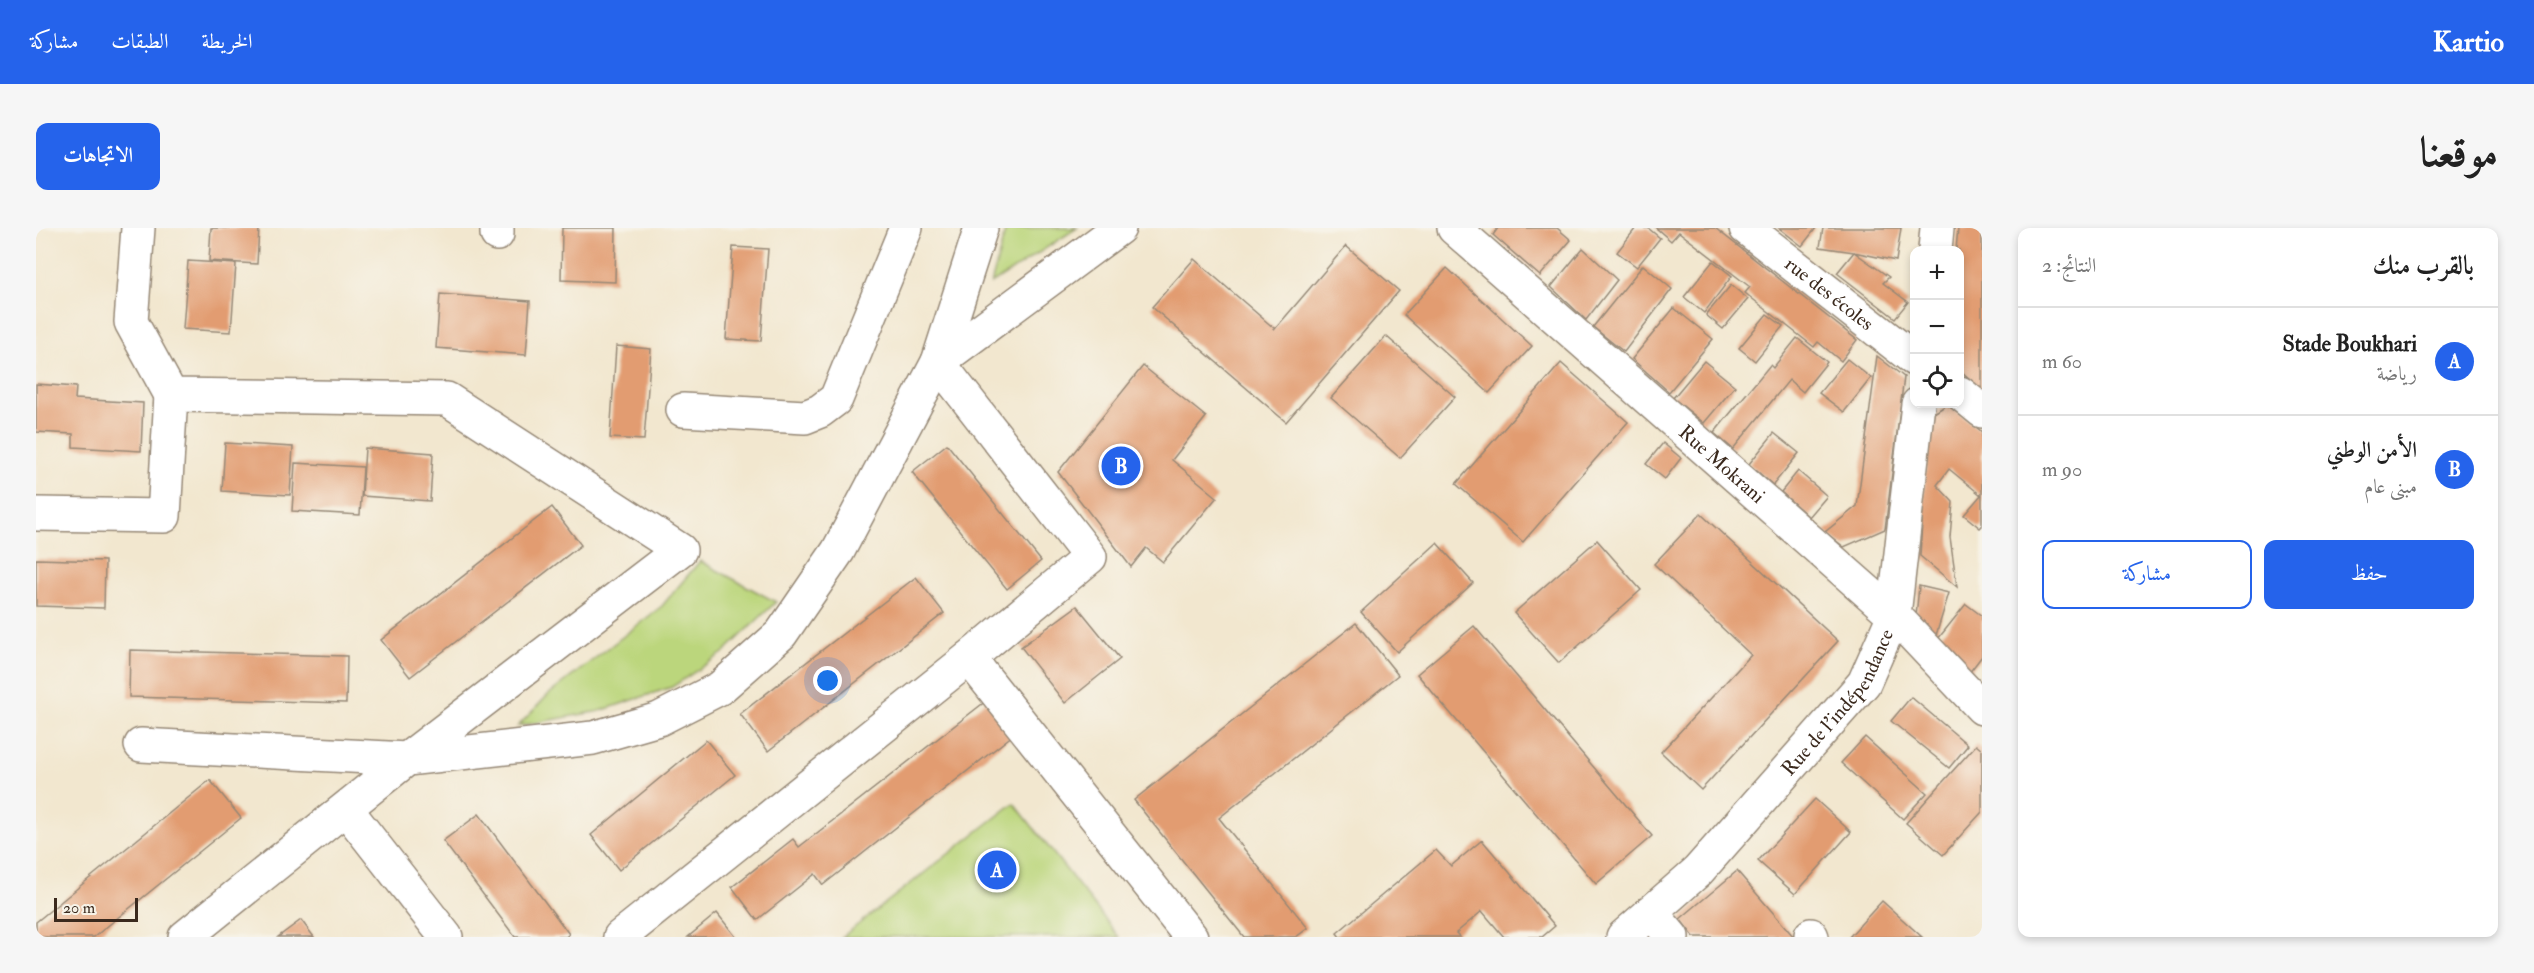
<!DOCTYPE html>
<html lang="ar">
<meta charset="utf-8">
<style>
body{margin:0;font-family:"IM FELL Double Pica",Amiri,serif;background:#f6f6f6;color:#222;direction:rtl}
.controls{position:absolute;right:18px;top:18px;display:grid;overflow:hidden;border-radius:12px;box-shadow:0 3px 9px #0003}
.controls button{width:54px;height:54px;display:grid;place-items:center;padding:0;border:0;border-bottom:2px solid #e0e0e0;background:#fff;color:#222;font:30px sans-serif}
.scale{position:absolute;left:18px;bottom:15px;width:84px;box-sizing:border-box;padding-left:6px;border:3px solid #3b2a1e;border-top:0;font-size:16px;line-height:21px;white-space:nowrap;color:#3b2a1e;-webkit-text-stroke:4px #f7f3e8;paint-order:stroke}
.you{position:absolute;left:792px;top:453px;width:21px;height:21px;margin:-15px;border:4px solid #fff;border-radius:50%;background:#1a73e8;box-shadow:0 0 0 9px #1a73e833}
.badge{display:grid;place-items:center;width:39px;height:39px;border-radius:50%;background:#2563eb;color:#fff;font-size:20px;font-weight:700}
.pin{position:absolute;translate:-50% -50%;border:3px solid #fff;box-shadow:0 2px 6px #0006}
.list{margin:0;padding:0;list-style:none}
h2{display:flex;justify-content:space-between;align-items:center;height:78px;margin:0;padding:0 24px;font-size:26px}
h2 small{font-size:20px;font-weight:400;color:#767676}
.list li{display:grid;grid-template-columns:39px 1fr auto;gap:18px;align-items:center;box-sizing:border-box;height:108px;padding:0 24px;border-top:2px solid #e0e0e0}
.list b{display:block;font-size:22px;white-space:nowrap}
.list p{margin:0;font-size:20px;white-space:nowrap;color:#767676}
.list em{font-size:20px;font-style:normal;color:#767676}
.actions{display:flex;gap:12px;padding:18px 24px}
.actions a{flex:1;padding:14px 0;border:2px solid #2563eb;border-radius:12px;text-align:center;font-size:21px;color:#2563eb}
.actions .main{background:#2563eb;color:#fff}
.icon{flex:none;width:33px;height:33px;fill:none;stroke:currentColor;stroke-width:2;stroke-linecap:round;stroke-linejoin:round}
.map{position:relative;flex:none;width:1946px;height:709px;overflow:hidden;direction:ltr;border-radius:12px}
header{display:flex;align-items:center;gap:36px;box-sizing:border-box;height:84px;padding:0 30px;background:#2563eb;color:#fff}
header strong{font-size:28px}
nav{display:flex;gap:33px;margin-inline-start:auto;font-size:21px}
.intro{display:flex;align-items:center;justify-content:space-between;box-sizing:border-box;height:144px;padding:0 36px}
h1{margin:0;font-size:42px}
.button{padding:15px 27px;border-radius:12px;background:#2563eb;color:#fff;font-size:21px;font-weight:700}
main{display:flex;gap:36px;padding:0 36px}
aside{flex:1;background:#fff;border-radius:12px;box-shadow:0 3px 9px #0003}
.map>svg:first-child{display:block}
.green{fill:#bbd67b;stroke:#7b804c;stroke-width:1.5}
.building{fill:#e29c71}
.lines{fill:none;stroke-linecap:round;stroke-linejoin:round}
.street-casing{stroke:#968876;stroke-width:36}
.street{stroke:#fff;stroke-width:33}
.labels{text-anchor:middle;stroke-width:5;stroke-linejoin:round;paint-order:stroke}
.street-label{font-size:20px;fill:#3b2a1e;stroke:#f7f3e8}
</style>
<header>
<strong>Kartio</strong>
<nav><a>الخريطة</a><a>الطبقات</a><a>مشاركة</a></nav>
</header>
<div class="intro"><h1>موقعنا</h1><a class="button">الاتجاهات</a></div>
<main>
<aside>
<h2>بالقرب منك<small>النتائج: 2</small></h2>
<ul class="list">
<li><span class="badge">A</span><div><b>Stade Boukhari</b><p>رياضة</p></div><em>60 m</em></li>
<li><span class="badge">B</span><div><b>الأمن الوطني</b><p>مبنى عام</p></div><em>90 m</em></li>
</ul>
<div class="actions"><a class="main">حفظ</a><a>مشاركة</a></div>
</aside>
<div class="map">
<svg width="1946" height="709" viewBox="0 0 1946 709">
<rect width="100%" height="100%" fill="#f7f3e8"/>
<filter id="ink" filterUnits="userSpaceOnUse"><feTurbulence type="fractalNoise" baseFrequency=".0167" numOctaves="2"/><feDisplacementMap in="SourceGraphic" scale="12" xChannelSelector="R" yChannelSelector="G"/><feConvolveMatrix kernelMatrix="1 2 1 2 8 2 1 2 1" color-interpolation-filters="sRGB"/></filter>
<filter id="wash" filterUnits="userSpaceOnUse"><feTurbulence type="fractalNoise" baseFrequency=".008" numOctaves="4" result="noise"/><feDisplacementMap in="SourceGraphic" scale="24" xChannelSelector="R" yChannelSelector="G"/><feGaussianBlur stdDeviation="1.35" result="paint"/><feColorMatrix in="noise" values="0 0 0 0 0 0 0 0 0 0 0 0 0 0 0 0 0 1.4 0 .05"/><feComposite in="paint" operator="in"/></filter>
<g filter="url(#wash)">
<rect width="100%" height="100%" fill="#f2e7cf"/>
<g class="green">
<polygon points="970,0 1041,0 955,56"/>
<polygon points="664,333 740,374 687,425 636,459 564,483 482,498 512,467 626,378"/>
<polygon points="978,575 1083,709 806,709"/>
</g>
<g id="blocks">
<g class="building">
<polygon points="175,0 223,0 221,36 173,33"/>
<polygon points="526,0 580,0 579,54 525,52"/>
<polygon points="1462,0 1521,0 1535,12 1504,48 1457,7"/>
<polygon points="1600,0 1612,0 1624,10 1601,39 1581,24"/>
<polygon points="1620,0 1679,0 1821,112 1805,133 1782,114 1778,119 1709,65 1714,59 1643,4 1635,13"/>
<polygon points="1743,0 1780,0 1766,18"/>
<polygon points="1787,0 1865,0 1860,33 1818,24 1853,49 1847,55 1872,74 1859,90 1801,45 1818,24 1784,19"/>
<polygon points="1922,0 1946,0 1946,162 1924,142 1923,22 1920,22"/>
<polygon points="1310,18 1363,63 1250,194 1116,79 1158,31 1239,101"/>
<polygon points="697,19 732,21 725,113 690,111"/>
<polygon points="1547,20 1581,52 1550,92 1515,59"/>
<polygon points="152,33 200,36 195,104 147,101"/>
<polygon points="1677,33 1696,48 1668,85 1648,69"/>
<polygon points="1607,37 1636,61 1588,124 1557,99"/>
<polygon points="1411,40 1496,118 1453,165 1368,87"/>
<polygon points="1695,57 1712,71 1687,101 1670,87"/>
<polygon points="404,66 494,73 490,127 400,120"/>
<polygon points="1638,80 1677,111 1633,164 1596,131"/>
<polygon points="1731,86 1747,98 1719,133 1703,120"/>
<polygon points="1350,108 1419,169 1364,230 1295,170"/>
<polygon points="1761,110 1791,134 1767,164 1753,152 1697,221 1678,205 1734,137 1737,140"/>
<polygon points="580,118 615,121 608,212 574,210"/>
<polygon points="1841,128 1868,149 1849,301 1808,319 1789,304 1821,278"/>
<polygon points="1811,131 1835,150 1808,184 1783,165"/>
<polygon points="1668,133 1699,158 1668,195 1637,170"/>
<polygon points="1525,135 1592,194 1487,314 1420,256"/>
<polygon points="1107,138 1170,189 1136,232 1181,269 1127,334 1110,320 1095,339 1022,244"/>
<polygon points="0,156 40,159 39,171 107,175 105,223 37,219 37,206 0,204"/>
<polygon points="1912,176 1946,204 1946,298 1944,300 1928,287 1945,267 1913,241 1901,257 1917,274 1914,309 1921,359 1884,328 1889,245 1898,185"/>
<polygon points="1738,205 1763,225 1737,257 1713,236"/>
<polygon points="189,215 257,219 254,267 186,263"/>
<polygon points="1627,215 1645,230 1629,251 1610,236"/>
<polygon points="911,216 1005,333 971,361 876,244"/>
<polygon points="329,220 397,225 394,273 326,268"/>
<polygon points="259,235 327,239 324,287 256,283"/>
<polygon points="1762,243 1791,268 1773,289 1745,264"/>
<polygon points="516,279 545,317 374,449 345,412"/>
<polygon points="1665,286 1802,413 1665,562 1625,524 1715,427 1618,336"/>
<polygon points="1561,312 1605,362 1523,435 1478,385"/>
<polygon points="1401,315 1437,355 1361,424 1325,384"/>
<polygon points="0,331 69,333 68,380 0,378"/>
<polygon points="880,349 908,385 732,523 704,486"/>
<polygon points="1883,358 1913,365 1897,417 1930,376 1946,388 1946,428 1933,445 1897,417 1879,399"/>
<polygon points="1041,378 1084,431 1029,475 985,419"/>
<polygon points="1320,395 1362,447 1183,590 1272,700 1260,709 1208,709 1098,572"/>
<polygon points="1438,398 1616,608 1560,656 1381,446"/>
<polygon points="94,422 311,428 310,475 93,469"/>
<polygon points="1875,469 1932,517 1913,540 1855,493"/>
<polygon points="950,473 977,507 787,657 779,646 721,692 696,659 757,611 763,619"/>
<polygon points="1829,509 1891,565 1867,591 1805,535"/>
<polygon points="670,512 699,547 583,642 555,607"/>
<polygon points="1940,517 1946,522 1946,584 1907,627 1870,595"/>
<polygon points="174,552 205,590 58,709 0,709 0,694"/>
<polygon points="1779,571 1815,604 1759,666 1722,633"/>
<polygon points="443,586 533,706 530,709 479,709 407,613"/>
<polygon points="1446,612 1519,698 1506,709 1468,709 1446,683 1420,705 1424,709 1304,709 1301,705 1400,622 1415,638"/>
<polygon points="1701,643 1758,709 1658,709 1644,691"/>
<polygon points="1846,673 1886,709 1813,709"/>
<polygon points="681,685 700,709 652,709"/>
<polygon points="265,692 278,709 242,709"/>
</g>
</g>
</g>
<g filter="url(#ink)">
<use href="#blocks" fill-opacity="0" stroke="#968876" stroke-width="1.5"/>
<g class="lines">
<defs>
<g id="street">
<polyline points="102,0 95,94 135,167 411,171 644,322 371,531 149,709"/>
<path id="s1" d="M1418,0L1858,387L1946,480"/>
<path id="s2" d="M1710,0L1878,131"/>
<polyline points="461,6 461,0"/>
<polyline points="1899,22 1901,0"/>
<polyline points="1924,165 1946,183"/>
<polyline points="647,182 769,189 784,183 800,171 870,0"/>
<polyline points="0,286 128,288 135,167"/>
<polyline points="933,430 1054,329 902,134 945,0"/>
<polyline points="105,517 371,531 557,510 623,491 684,460 745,406 802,323 902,134 1083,0"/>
<polyline points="310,581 410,709"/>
<polyline points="1615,684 1636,709"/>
<polyline points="1775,707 1776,709"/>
<polyline points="584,709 933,430 1155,709"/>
<path id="s3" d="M1587,709L1662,643L1828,455L1858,387L1882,176"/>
</g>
</defs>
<use href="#street" class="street-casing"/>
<use href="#street" class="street"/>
</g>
</g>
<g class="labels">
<g class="street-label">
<text dy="7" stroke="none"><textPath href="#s2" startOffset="106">rue des écoles</textPath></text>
<text dy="7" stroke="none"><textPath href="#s1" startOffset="357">Rue Mokrani</textPath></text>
<text dy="7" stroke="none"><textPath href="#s3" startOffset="320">Rue de l'indépendance</textPath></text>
</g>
</g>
</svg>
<div class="controls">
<button>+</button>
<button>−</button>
<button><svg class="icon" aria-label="locate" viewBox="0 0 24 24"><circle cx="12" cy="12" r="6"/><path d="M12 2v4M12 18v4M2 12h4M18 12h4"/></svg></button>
</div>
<div class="scale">20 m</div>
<div class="you"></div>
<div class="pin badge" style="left:961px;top:642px">A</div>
<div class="pin badge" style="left:1085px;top:238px">B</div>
</div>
</main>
